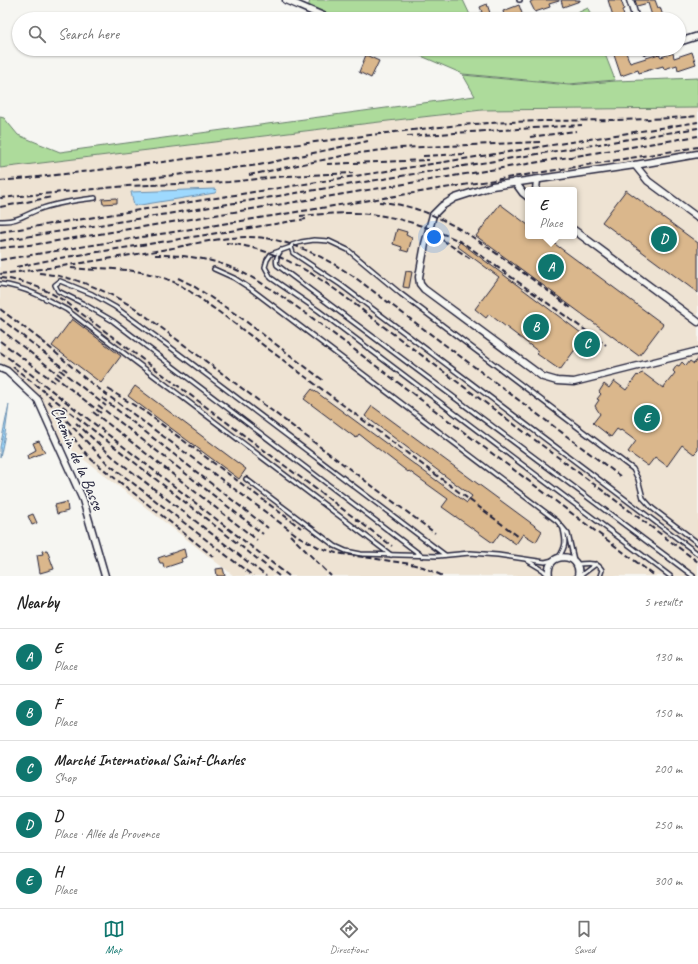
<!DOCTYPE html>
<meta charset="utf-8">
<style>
body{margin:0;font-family:Caveat,sans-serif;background:#f6f6f6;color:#222}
.you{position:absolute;left:434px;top:237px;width:14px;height:14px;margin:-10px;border:3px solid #fff;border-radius:50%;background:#1a73e8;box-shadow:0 0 0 6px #1a73e833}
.badge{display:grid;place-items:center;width:26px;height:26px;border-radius:50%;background:#0f766e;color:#fff;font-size:13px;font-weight:700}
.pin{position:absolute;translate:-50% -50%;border:2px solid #fff;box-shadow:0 1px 4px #0006}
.popup{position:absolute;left:525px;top:187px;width:52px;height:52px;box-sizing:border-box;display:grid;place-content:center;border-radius:4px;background:#fff;filter:drop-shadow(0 1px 3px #0005);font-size:13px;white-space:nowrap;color:#767676}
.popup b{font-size:15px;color:#222}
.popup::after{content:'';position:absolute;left:50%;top:100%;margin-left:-8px;border:8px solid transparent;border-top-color:#fff}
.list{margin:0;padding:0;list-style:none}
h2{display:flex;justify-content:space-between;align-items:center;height:52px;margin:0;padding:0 16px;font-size:17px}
h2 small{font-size:13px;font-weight:400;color:#767676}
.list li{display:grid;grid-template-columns:26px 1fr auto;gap:12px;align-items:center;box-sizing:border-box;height:56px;padding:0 16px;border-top:1px solid #e0e0e0}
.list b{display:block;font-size:15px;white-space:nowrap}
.list p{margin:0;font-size:13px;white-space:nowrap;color:#767676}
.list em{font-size:13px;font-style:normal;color:#767676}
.icon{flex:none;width:22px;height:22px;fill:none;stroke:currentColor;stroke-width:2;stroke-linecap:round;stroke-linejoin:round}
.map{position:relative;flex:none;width:698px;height:576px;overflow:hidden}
.search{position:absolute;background:#fff;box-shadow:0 1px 3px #0004;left:12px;right:12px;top:12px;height:44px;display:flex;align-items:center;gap:10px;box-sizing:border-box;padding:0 14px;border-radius:22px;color:#767676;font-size:15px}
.sheet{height:332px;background:#fff}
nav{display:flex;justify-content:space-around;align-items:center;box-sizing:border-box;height:56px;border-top:1px solid #e0e0e0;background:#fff;font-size:11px;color:#767676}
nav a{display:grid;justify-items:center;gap:2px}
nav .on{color:#0f766e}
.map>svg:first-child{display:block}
.built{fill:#eee3d3;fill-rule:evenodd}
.green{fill:#addb9b;stroke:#687e6b}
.water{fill:#9ed9fe;stroke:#6c90b0}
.building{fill:#dab78c;stroke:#22223b}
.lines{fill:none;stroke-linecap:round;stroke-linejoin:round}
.lane-casing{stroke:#22223b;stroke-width:6}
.street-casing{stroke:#22223b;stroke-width:9}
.lane{stroke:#f6f6f2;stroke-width:3}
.street{stroke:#f6f6f2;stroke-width:6}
.rail{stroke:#22223b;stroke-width:2;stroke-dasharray:6 3;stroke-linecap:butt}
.labels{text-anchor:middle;stroke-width:3.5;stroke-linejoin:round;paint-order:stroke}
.street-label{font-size:17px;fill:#22223b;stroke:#f6f6f2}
</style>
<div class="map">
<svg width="698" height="576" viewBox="0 0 698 576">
<rect width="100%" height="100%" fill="#f6f6f2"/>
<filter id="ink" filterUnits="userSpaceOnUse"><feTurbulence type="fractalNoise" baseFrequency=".025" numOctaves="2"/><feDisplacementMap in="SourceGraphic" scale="8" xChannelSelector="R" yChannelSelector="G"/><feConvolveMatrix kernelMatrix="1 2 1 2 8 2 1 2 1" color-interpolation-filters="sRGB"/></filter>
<g filter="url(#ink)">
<path class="built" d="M698,108V576H234L60,441L41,399L0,362V168L371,123L482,110ZM528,190H574V236H528Z"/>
<g class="green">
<polygon points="310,0 463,0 472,19 334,19 308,8"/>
<polygon points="588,8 592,19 564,19"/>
<polygon points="405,49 488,49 490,53 499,49 603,49 615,80 569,84 463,74"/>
<polygon points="463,75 569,85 615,81 698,78 698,108 482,110 371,123 0,168 0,117 4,118 18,135 60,152 475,96"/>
</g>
<g class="water">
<polygon points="214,189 217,190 215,193 134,206 131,192"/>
<polygon points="9,404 5,434 0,458 0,447"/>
</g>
<g class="building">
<polygon points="534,0 559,0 559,1 549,4 550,7 535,12 530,2"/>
<polygon points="561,0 580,0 580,1 563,7"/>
<polygon points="608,0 621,0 624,9 622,10 625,19 614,19"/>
<polygon points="635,0 655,0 658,8 660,7 663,16 661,17 661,19 653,19 648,3 637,6"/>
<polygon points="487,4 492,19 481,19 479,13 482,12 480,7"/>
<polygon points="519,5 524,19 505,19 503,11"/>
<polygon points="620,49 622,49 623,51 625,50 630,63 659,54 661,57 673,53 674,58 692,52 696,64 678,70 677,65 664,69 663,66 639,73 638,70 621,76 613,52"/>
<polygon points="366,55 379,61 371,78 359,72"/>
<polygon points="626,190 698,243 698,293 602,222"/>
<polygon points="117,198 117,203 103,204 102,199"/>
<polygon points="500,204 528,225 528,236 544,236 663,324 639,356 476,236"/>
<polygon points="397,229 407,232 406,235 412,238 408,252 401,250 402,247 393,244"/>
<polygon points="460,242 585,336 560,370 537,354 539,352 489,314 486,318 475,309 499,277 457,246"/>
<polygon points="406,271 412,272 409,288 403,287"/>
<polygon points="72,319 121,356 101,383 52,346"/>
<polygon points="698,357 698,450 694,454 682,445 667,466 655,457 648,466 628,452 636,441 621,430 620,431 617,429 611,437 593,423 600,414 595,406 599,400 597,399 601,394 599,392 604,384 609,388 614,381 626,390 637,375 638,376 640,374 643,373 663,388 675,373 673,371 677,365 679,366 682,362 686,366 690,361 694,364"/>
<polygon points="135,386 246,469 239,479 128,396"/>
<polygon points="312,389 467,503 472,496 365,416 372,406 542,531 536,542 523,534 516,544 500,533 493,543 442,507 448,499 409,471 408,472 359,434 356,438 304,399"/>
<polygon points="39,441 45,452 28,459 27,455 36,450 33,443"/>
<polygon points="67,502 68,511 57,514 55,505"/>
<polygon points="33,514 37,523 32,525 28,516"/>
<polygon points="184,549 186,557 181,559 182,562 164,568 163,563 160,563 158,558"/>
<polygon points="47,550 54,569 40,573 37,555 43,554 42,551"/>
<polygon points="223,568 225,576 217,576 216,569"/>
</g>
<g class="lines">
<defs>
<g id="lane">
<polyline points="519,0 520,0"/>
<path d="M0,221C19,222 27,213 43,208C60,202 78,200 95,198"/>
<polyline points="291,247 271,254 267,260 265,267 271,278 319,311 670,576"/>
<path d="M281,250C278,255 275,259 277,265L693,576"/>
<polyline points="214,269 234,278 251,289 557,521 568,534 574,560"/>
<path d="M0,284C25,287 45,298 67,310L391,555"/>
<polyline points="246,479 335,546 346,551 361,554 438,556 470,553 498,555 545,562 553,560"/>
<polyline points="698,543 652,508 643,498 638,479 633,469 401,294 348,250 329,241 314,240 301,242 292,245 291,247 293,253 341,285 698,554"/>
<polyline points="422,556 113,321 84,304 58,291 55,285 60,281 92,294 115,307 166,344 445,555"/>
<path d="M559,557C566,546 566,542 563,529"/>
<polyline points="528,561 543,570 548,575"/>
<path d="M577,564C586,564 597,561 602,570L600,576"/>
<polyline points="580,576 596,564"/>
</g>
<g id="street">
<polyline points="286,0 330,19"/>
<polyline points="630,0 636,19"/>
<polyline points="679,42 698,36"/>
<polyline points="646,49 646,51 654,49"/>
<polyline points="698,154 635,165 492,186 455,198 442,206 433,215 425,244 419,277 420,284 424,289 543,377 557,381 574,382 698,351"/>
<polyline points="635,165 648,181 698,218"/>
<polyline points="515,182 523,193 528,197"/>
<polyline points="536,190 537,180"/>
<polyline points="574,230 698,322"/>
<polyline points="0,368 7,371 38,400 83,500 105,576"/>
<path d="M549,576C544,551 583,551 578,576"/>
</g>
</defs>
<use href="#lane" class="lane-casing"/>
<use href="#street" class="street-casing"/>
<use href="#lane" class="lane"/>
<use href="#street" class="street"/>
<g class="rail">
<polyline points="407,136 582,125"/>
<polyline points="530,137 576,131"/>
<polyline points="423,156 465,154"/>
<polyline points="327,164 429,160"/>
<polyline points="249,175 352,154 398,148 540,142"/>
<polyline points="133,180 259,165 368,141"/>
<path d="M0,181C87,172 173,161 259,149C327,141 394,131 462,125C541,118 620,123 698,116"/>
<polyline points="0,198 127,186 229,182 287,176 353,173"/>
<path d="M379,202C430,205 471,235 511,264C531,278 551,293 571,308"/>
<polyline points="0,207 52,197"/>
<path d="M300,216C325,214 353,211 377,215C406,219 440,231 465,244L606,345"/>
<polyline points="0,232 698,122"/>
<polyline points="435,235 471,259"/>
<polyline points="0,241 698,128"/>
<path d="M226,243C287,249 333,287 380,324L698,562"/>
<polyline points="0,248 38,244 698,136"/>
<path d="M155,255C172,255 190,256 207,260C246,268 279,295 311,317L655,576"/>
<polyline points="0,260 698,147"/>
<polyline points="16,267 60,258 306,219"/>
<polyline points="71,268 97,270"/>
<path d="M93,268C123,269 157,271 183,287C196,295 207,304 219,312L519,537"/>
<path d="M39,273C77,277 102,289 135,308L435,533"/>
<path d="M0,274C56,268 112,258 168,249C198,243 234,234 265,238C297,243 327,259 353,276L620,476"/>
<path d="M0,278C24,280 46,289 66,302L392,546"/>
<polyline points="178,278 192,285 240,317 324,381"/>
<polyline points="0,309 46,344"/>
<polyline points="0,318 67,371"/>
<polyline points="0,329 62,377"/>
<polyline points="41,340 87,380 298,536 318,547 336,553 411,564 423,567 443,576"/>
<polyline points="0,341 57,384"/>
<polyline points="0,352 28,372 289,576"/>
<polyline points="13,367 279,576"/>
<polyline points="60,370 106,406"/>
<polyline points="54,376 101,413"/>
<polyline points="108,389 145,412 301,528"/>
<polyline points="102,398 268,528"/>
<polyline points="48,401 107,463 253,576"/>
<polyline points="98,405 263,534"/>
<polyline points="93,412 257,540"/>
<polyline points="76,423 113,457 266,576"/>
<polyline points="68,430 81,448 92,460 214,557"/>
<polyline points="290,535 331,576"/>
</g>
</g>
</g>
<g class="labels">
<g class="street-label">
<text transform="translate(78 458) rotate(67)" y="6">Chemin de la Basse</text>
</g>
</g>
</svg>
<div class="you"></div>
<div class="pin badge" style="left:551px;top:267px">A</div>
<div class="popup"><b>E</b>Place</div>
<div class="pin badge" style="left:536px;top:327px">B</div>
<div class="pin badge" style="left:587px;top:344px">C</div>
<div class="pin badge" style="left:664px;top:239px">D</div>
<div class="pin badge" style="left:647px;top:418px">E</div>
<div class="search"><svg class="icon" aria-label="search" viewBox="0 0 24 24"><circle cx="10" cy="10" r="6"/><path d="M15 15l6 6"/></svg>Search here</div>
</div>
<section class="sheet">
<h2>Nearby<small>5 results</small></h2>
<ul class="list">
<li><span class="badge">A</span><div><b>E</b><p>Place</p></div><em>130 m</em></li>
<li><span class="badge">B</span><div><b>F</b><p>Place</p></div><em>150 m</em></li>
<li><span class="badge">C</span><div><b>Marché International Saint-Charles</b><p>Shop</p></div><em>200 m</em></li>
<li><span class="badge">D</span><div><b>D</b><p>Place · Allée de Provence</p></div><em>250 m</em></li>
<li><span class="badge">E</span><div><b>H</b><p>Place</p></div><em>300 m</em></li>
</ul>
</section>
<nav>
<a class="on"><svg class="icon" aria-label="map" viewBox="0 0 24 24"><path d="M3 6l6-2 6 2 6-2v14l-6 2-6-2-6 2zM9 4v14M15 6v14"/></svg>Map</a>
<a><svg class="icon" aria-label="directions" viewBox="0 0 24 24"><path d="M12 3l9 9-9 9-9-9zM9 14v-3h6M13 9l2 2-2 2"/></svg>Directions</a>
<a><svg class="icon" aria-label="saved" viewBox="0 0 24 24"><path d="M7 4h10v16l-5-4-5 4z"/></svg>Saved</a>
</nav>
